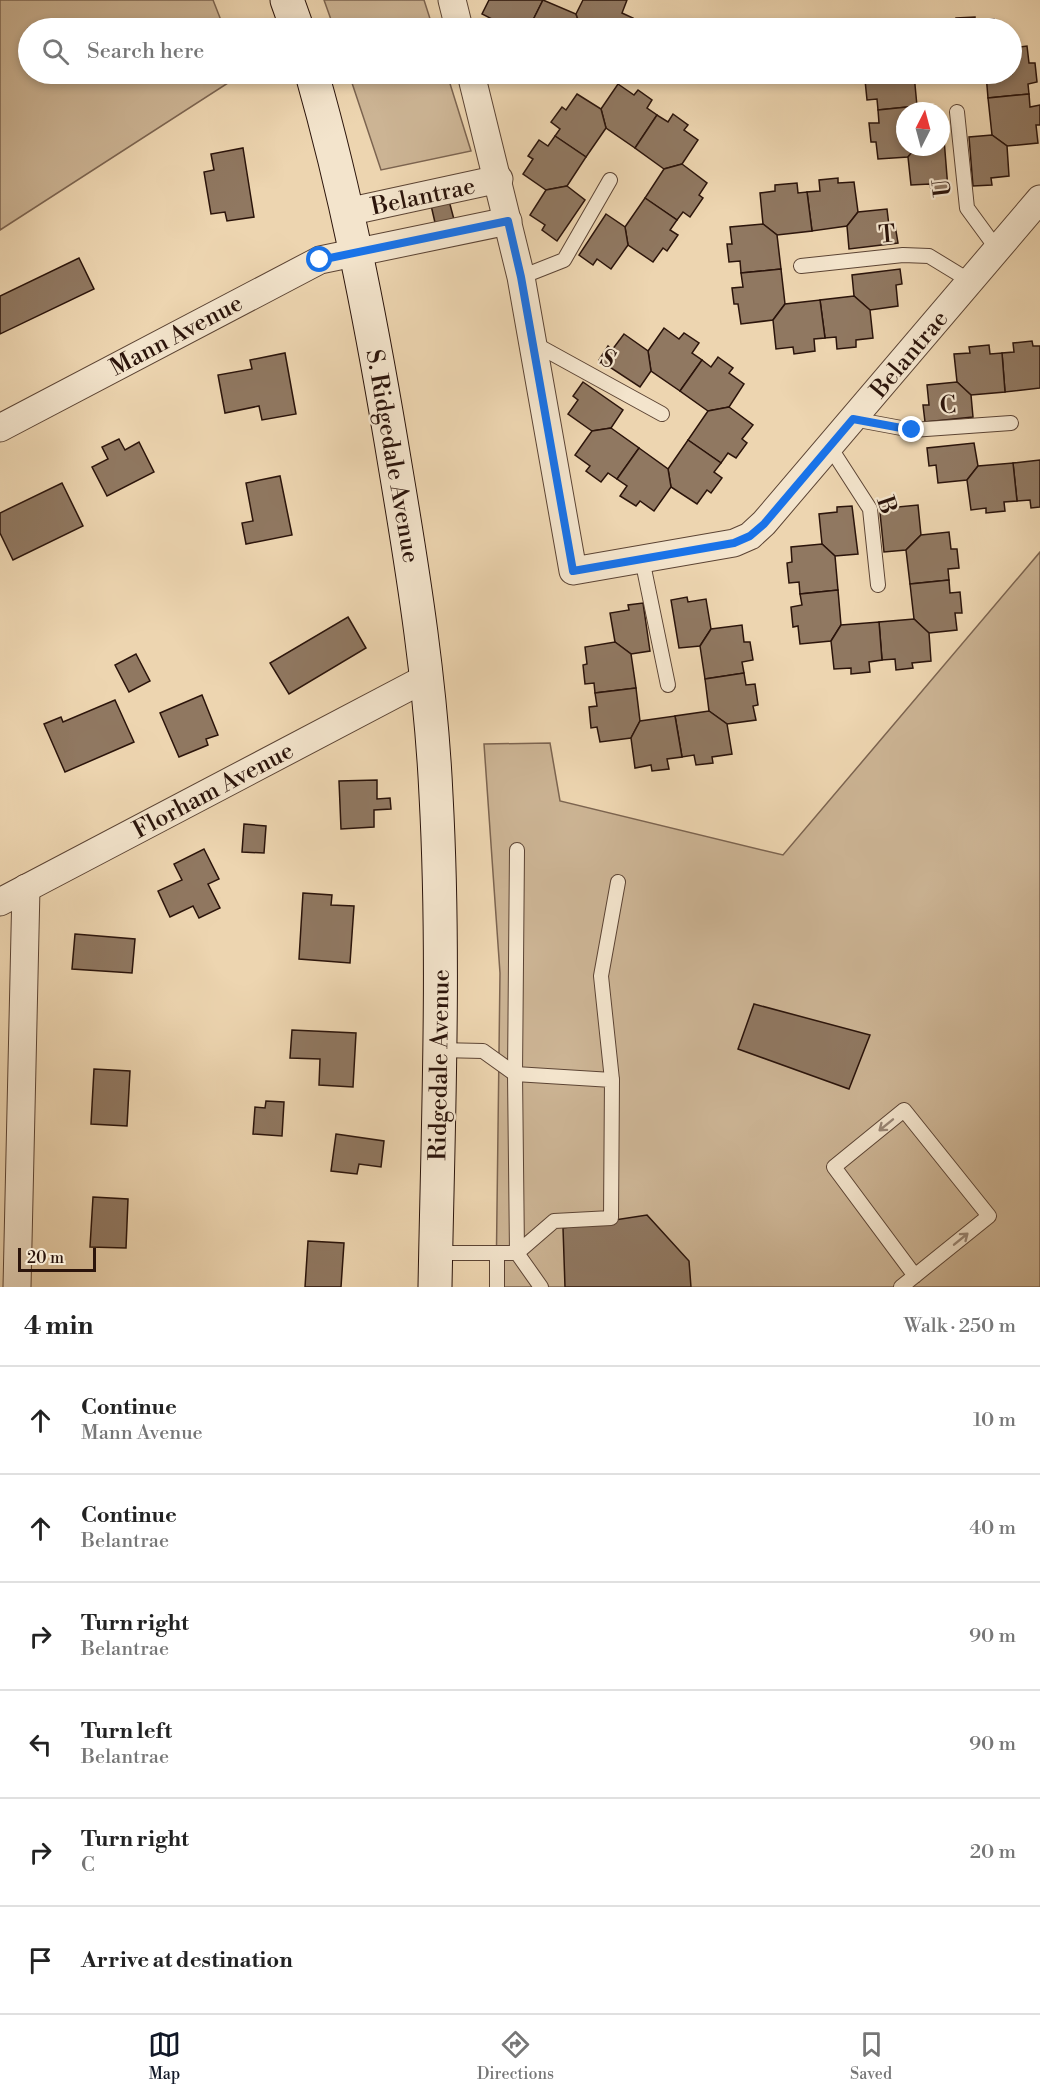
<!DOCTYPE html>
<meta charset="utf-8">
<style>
body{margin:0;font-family:"Libre Bodoni",serif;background:#f6f6f6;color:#222}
.compass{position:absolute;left:896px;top:102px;width:54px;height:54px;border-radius:50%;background:#fff;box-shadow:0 3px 9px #0003;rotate:6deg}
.scale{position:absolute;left:18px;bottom:15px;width:78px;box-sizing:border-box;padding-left:6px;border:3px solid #2b140b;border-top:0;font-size:16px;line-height:21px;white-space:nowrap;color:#2b140b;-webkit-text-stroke:4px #f3e4cc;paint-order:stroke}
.stop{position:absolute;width:18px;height:18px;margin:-14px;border:4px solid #1a73e8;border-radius:50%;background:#fff}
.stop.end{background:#1a73e8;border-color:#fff;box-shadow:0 2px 6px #0008}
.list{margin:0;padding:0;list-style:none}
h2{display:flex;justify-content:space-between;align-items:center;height:78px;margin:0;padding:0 24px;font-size:26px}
h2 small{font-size:20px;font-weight:400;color:#767676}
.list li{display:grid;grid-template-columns:39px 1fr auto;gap:18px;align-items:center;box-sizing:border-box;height:108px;padding:0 24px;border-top:2px solid #e0e0e0}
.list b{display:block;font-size:22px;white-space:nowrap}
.list p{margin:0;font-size:20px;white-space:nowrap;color:#767676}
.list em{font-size:20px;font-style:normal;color:#767676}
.icon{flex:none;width:33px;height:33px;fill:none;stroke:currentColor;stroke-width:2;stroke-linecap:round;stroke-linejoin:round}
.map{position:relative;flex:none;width:1040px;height:1287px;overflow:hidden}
.search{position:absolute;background:#fff;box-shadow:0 3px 9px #0003;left:18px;right:18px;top:18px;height:66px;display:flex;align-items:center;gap:15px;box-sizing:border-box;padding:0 21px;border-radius:33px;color:#767676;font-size:22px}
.sheet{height:726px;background:#fff}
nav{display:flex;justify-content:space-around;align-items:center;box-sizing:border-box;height:84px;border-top:2px solid #e0e0e0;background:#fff;font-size:16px;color:#767676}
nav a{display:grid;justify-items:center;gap:3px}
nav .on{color:#111827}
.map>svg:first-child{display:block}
.green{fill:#ccb494;stroke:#7c6450;stroke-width:1.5}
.building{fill:#907861;stroke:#2b140b;stroke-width:1.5}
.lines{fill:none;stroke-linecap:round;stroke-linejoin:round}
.lane-casing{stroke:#5c4434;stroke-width:16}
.street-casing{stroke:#5c4434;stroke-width:29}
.secondary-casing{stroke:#2b140b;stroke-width:35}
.lane{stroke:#f3e4cc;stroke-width:14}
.street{stroke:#f3e4cc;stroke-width:27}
.secondary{stroke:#f3e4cc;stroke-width:33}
.oneway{stroke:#998675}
.route{stroke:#1a73e8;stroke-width:8}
.labels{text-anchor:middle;stroke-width:4.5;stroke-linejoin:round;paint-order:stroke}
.street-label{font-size:24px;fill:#2b140b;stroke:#f3e4cc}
</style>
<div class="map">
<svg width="1040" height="1287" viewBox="0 0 1040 1287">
<rect width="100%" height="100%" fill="#edd5b0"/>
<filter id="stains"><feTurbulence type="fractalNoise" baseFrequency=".00333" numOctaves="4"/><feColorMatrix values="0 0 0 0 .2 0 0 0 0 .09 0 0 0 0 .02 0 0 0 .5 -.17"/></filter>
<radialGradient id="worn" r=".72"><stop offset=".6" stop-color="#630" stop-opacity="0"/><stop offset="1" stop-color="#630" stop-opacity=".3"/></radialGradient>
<g class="green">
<polygon points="0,0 213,0 224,28 28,28 28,74 242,74 0,230"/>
<polygon points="324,0 424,0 433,28 334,28"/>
<polygon points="349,74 447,74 471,151 381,170"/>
<polygon points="1040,552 1040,1287 496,1287 500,973 484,744 550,743 560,801 783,855"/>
</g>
<g class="building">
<polygon points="489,0 543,0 529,28 493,28 496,21 482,14"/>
<polygon points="543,0 576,14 581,28 529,28"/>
<polygon points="583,0 627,0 622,13 633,18 627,28 581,28 576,14"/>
<polygon points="975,17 975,21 994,19 995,28 957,28 956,18"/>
<polygon points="933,21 933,28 903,28 915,27 915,23"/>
<polygon points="1027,46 1029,63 1035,63 1037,82 1028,84 1029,94 988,98 986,74 1012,74 1012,48"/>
<polygon points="871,74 914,74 917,106 878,110 877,99 867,100 865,80 871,80"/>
<polygon points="618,84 634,95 638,90 652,100 647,108 657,115 635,148 606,128 601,109"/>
<polygon points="577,94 601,109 606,128 586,157 555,136 560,129 551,122 562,107 566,110"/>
<polygon points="1029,94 1030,107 1040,105 1040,125 1036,125 1038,143 1007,146 992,135 988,98"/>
<polygon points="917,106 917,111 905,111 905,147 916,147 908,157 878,159 876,142 871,142 869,123 879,123 878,110"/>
<polygon points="673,114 688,125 684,130 698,140 682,164 664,169 635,148 657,115 668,122"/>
<polygon points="992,135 1007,146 1009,176 991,178 992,185 973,186 969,137"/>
<polygon points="555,136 586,157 567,186 546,190 523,174 533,159 528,156 539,140 548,146"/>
<polygon points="941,139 944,139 948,189 931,190 930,184 911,185 908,157 916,147 941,147"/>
<polygon points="243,148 254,217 227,221 225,212 211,214 204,172 214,170 211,154"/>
<polygon points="682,164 707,183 699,195 703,198 690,217 683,212 677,220 645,198 664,169"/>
<polygon points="838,178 838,183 854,182 858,212 847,226 812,231 807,192 820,191 819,180"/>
<polygon points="797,183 798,193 807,192 812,231 777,235 763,224 760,193 775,191 775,185"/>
<polygon points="567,186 585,200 557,241 542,230 545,225 530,215 546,190"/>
<polygon points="448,197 456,227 437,231 430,201"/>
<polygon points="645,198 677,220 670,230 678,235 667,251 663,248 653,262 628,245 625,227"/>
<polygon points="887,209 889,226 895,225 898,243 849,249 847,226 858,212"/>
<polygon points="606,214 625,227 628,245 611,269 597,259 593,265 579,255"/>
<polygon points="763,224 777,235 781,269 741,273 740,261 729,262 727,244 732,244 730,227"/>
<polygon points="79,258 94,289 0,334 0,296"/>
<polygon points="781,269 785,304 773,320 741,324 738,304 734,304 732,288 743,287 741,273"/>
<polygon points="900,269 902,284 896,285 898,306 870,310 854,296 852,275"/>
<polygon points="854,296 870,310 873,338 856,340 856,347 837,349 836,337 825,338 820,300"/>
<polygon points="820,300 825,338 814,339 815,351 794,354 793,347 776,349 773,320 785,304"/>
<polygon points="664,328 679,339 684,333 699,343 692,353 702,360 680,391 651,371 648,351"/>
<polygon points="624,334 648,351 651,371 640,387 599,360 608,346 612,350"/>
<polygon points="1032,341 1033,346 1040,346 1040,388 1005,392 1002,353 1014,352 1013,343"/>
<polygon points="989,345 990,354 1002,353 1005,392 971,395 957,382 954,354 970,353 969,347"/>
<polygon points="285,353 296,414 262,420 259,406 225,413 218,375 252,369 250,360"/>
<polygon points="718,357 733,368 729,373 744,384 729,407 708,411 680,391 702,360 711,367"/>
<polygon points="583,382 623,410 611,428 592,431 568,414 578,400 573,396"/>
<polygon points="957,382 971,395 973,417 925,422 923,405 929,405 927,385"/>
<polygon points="729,407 753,425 742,439 747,443 736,458 728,453 721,463 688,440 708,411"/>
<polygon points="611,428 639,448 617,479 608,473 601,482 586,471 590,466 575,455 592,431"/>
<polygon points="119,439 125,450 139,442 154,472 107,496 92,467 108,459 102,447"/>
<polygon points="688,440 721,463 714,472 722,478 711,493 707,490 697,504 671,487 668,469"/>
<polygon points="974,443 978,466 967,480 938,483 936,465 929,466 927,448"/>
<polygon points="639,448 668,469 671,487 654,511 640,501 636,506 620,496 627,486 617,479"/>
<polygon points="1040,460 1040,507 1031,508 1030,500 1017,501 1013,463"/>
<polygon points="1013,463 1017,501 1004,502 1005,511 986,513 986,508 971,510 967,480 978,466"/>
<polygon points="280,476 292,535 246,544 242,523 253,521 246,483"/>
<polygon points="62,483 83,526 13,560 0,533 0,513"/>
<polygon points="897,501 898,507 918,505 921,535 906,550 884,552 879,503"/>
<polygon points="852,506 858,554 835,556 822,544 819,514 837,512 837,507"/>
<polygon points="949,532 951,549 957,549 959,568 948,569 949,580 910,584 906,550 921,535"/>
<polygon points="822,544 835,556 838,590 800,594 799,582 789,583 787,563 792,562 791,547"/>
<polygon points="949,580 950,593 960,592 962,613 955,613 957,630 929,633 914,619 910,584"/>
<polygon points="838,590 841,625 831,641 800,644 798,626 793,627 791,607 802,605 800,594"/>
<polygon points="687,597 688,602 706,599 711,629 700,646 679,648 671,600"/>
<polygon points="643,603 650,651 631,654 615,642 610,613 629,610 628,605"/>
<polygon points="348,617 366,648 289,694 270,663"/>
<polygon points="914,619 929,633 931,661 912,663 913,668 896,670 895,659 882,660 879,622"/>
<polygon points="879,622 882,660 869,662 870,672 851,674 851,668 834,669 831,641 841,625"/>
<polygon points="742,625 744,642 750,642 753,660 742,662 744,673 705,679 700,646 711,629"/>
<polygon points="615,642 631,654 636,688 595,693 594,683 585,684 583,665 587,664 585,647"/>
<polygon points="136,654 150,681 129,692 115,665"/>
<polygon points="744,673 746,685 755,684 758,705 753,706 756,720 727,724 709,711 705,679"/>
<polygon points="636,688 640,721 631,738 600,742 597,727 591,728 589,707 597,706 595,693"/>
<polygon points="202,695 218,735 206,739 208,745 179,757 160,713"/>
<polygon points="115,700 134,742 65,772 44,724 61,717 63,722"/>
<polygon points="709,711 727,724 732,754 712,757 713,763 696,765 694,755 682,757 675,716"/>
<polygon points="675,716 682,757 667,759 669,769 652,771 651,765 635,768 631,738 640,721"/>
<polygon points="377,780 377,799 390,798 391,809 374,810 374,827 341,829 339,781"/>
<polygon points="244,824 266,826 264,853 242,852"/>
<polygon points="204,849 219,879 208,884 220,908 199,918 193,906 170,917 158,891 182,880 174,864"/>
<polygon points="303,893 332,895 331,905 354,906 350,963 299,959"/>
<polygon points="75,934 135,939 132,973 72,969"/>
<polygon points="754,1004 870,1035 849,1089 738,1049"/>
<polygon points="292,1030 356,1033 353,1087 319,1085 320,1059 290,1058"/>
<polygon points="94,1069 130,1071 127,1126 91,1124"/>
<polygon points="266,1101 284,1102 282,1136 253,1134 255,1107 265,1108"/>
<polygon points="336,1134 384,1141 381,1167 359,1164 357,1174 331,1171"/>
<polygon points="93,1197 128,1199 126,1248 90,1247"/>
<polygon points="647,1215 689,1261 691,1287 565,1287 563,1228"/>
<polygon points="308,1241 344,1243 341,1287 305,1287"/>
</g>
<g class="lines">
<defs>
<g id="lane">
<polyline points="957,112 967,208 997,249"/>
<polyline points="801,266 903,255 929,256 970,281"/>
<polyline points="521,277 564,260 610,180"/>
<polyline points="533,343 662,414"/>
<polyline points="853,419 912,430 1011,423"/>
<polyline points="830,447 870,509 878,585"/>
<polyline points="642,559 668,685"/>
<polyline points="517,850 515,1074 517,1253 541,1287"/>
<polyline points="612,1080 601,976 618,882"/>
<polyline points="436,1253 517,1253 554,1221 611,1218 612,1080 515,1074 483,1051 439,1050"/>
<polyline points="497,1253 497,1287"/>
<polyline points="901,1287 989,1216 904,1110 834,1167 915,1276"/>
</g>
<g id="street">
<polyline points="452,0 459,28"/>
<polyline points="471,74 521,277 573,571 734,543 750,536 764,523 1040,199"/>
<polyline points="347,212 499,179"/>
<polyline points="0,428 320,260 508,221"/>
<polyline points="0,902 426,678"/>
<polyline points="17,1287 26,888"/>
</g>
<g id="secondary">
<polyline points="287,0 297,28"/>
<path d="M312,74C349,204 374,337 396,471C414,578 431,686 436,795C445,959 438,1123 435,1287"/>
</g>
</defs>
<use href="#lane" class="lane-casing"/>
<use href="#street" class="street-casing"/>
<use href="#secondary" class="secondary-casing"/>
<use href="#lane" class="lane"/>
<use href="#street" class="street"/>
<use href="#secondary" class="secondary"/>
</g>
<defs><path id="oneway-shaft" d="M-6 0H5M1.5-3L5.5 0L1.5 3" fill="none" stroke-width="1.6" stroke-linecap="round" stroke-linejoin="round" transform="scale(1.5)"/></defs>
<g class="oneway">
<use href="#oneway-shaft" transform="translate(886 1125) rotate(141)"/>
<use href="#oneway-shaft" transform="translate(961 1239) rotate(-39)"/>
</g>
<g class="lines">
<polyline class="route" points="320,260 508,221 521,277 573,571 734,543 750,536 764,524 853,419 912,430"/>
</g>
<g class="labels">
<g class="street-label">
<text transform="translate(942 188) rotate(-96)" y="8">U</text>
<text transform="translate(423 196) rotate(-12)" y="8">Belantrae</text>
<text transform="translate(887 234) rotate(-5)" y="8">T</text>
<text transform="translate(176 335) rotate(-28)" y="8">Mann Avenue</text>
<text transform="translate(909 354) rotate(-50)" y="8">Belantrae</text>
<text transform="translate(608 359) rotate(28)" y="8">S</text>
<text transform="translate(948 405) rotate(-4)" y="8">C</text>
<text transform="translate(393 456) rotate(80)" y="8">S. Ridgedale Avenue</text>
<text transform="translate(887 505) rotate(71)" y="8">B</text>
<text transform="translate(213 790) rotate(-28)" y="8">Florham Avenue</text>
<text transform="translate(439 1065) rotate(-89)" y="8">Ridgedale Avenue</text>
</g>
</g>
<rect width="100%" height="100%" filter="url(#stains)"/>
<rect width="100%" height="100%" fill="url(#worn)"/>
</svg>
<svg class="compass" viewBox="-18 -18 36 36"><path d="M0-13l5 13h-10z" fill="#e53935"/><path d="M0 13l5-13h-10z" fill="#767676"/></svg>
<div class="scale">20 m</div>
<div class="stop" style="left:320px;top:260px"></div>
<div class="stop end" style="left:912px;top:430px"></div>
<div class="search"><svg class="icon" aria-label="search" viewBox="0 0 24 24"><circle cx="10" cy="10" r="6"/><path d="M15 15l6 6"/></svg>Search here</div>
</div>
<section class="sheet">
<h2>4 min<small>Walk · 250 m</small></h2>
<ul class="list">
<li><svg class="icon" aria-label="ahead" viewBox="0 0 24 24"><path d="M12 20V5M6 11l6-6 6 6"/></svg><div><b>Continue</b><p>Mann Avenue</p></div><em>10 m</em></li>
<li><svg class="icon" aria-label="ahead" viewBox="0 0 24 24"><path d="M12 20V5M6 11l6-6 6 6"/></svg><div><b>Continue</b><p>Belantrae</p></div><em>40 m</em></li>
<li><svg class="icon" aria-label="right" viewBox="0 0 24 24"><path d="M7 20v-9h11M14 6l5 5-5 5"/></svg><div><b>Turn right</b><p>Belantrae</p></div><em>90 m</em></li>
<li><svg class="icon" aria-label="left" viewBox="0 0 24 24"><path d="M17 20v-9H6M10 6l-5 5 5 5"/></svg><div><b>Turn left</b><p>Belantrae</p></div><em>90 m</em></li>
<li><svg class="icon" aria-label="right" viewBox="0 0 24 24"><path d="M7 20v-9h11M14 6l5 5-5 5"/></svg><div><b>Turn right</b><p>C</p></div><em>20 m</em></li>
<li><svg class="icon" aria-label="arrive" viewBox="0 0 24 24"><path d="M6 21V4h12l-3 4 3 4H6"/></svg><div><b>Arrive at destination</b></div></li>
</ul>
</section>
<nav>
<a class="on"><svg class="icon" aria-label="map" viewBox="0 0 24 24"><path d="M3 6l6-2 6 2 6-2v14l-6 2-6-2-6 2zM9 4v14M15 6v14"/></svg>Map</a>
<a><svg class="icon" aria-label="directions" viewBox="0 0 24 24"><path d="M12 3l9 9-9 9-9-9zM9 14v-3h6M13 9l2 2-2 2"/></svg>Directions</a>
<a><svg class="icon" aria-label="saved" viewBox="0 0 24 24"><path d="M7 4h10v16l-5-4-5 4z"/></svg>Saved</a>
</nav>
